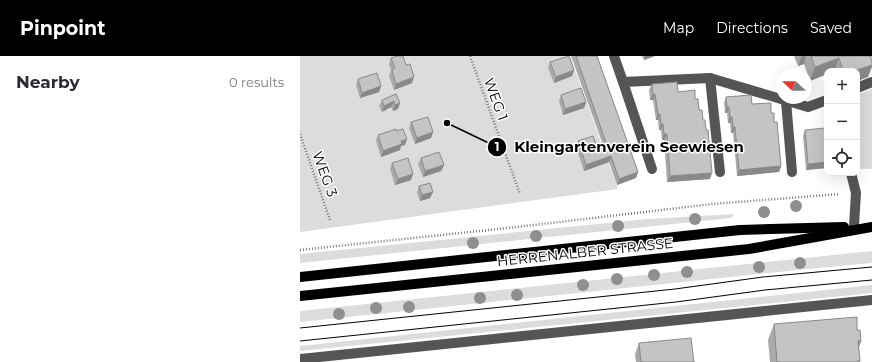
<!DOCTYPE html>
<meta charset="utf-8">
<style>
body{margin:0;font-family:Montserrat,sans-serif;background:#f2f2f3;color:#2b2b33}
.controls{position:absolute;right:12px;top:12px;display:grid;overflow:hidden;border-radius:8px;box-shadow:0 4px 16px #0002}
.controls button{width:36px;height:36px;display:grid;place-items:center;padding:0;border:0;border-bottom:1px solid #e1e1e2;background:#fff;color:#2b2b33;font:20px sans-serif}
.compass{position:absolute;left:476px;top:12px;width:36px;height:36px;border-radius:50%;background:#fff;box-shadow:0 4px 16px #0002;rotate:292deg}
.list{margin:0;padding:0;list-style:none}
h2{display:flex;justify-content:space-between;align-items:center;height:52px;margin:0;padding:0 16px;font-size:17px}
h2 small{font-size:13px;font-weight:400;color:#7c7c81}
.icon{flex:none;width:22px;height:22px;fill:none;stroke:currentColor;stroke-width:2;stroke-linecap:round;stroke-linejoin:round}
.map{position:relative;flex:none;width:572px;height:306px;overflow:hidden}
header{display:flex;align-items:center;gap:24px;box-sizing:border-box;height:56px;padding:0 20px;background:#000;color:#fff}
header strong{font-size:19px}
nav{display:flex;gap:22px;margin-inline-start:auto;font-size:14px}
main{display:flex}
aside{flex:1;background:#fff}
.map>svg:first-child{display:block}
.green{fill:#dcdcdc}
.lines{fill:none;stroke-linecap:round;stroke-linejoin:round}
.path{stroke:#777;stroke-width:2.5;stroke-dasharray:1 2;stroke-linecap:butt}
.minor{stroke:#555;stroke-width:10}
.major{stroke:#000;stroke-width:10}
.tram{stroke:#000;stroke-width:1}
.tree{fill:#8f8f8f}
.wall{fill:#a9a9a9}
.shaded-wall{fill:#898989}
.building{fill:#c4c4c4;stroke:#898989}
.labels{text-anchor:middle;stroke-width:3;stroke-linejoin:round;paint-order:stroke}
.street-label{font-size:14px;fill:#000;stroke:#fff}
.leader{fill:none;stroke:#000;stroke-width:1.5}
.callout-dot{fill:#000;stroke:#fff;stroke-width:1.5}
.mark-label{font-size:12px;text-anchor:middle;font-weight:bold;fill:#fff}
.callout-label{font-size:15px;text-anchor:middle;font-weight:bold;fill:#000;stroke:#fff;stroke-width:3;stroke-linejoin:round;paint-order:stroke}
</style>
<header>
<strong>Pinpoint</strong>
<nav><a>Map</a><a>Directions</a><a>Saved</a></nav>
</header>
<main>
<aside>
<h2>Nearby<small>0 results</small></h2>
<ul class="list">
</ul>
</aside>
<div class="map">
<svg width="572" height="306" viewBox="0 0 572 306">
<rect width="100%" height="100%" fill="#fff"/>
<g class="green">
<polygon points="0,0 270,0 318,133 0,176"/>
<polygon points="572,33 572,113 558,113 557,39"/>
<polygon points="434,158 431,162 0,207 0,198 348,163"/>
<polygon points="572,195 572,207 497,214 0,266 0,255"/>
<polygon points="572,229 572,237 0,295 0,290"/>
</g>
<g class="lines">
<g class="path">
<polyline points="170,0 220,138"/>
<polyline points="0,78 30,164"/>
<polyline points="0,194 217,171 412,148 540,138"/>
</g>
<g class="minor">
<polyline points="314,0 323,26 410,22 508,51 527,44"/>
<polyline points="410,22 420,116"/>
<polyline points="323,26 352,113"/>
<polyline points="557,32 572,26"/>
<polyline points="486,45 492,116"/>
<polyline points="551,117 556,137 554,170"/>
<polyline points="0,303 572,244"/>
</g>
<g class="major">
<polyline points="0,221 440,174 544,171"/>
<polyline points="0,240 449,193 572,171"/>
</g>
<g class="tram">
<polyline points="0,272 375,233 463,221 572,211"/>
<polyline points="0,285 376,246 465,234 572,224"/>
</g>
</g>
<g class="tree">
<circle cx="496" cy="150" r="6"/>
<circle cx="464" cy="156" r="6"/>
<circle cx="395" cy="163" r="6"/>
<circle cx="318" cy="170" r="6"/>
<circle cx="236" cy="180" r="6"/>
<circle cx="173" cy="187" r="6"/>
<circle cx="500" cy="207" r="6"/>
<circle cx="459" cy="211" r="6"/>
<circle cx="387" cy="216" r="6"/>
<circle cx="354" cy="219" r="6"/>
<circle cx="317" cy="223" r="6"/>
<circle cx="283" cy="229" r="6"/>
<circle cx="217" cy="239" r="6"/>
<circle cx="180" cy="242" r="6"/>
<circle cx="109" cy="251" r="6"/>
<circle cx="76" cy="252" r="6"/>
<circle cx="39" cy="258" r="6"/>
</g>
<g class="wall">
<polygon points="271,0 297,0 338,116 336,122 317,129 309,106 284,115 276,91 278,85 297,91 303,89"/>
<polygon points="342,0 355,0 344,4"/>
<polygon points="494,0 572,0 572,1 571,2 568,21 557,25 557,15 527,15 527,18 510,25 504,8 498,10"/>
<polygon points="91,2 112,27 94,34 89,20 91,14 89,8"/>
<polygon points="250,6 274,14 272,20 254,27 248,12"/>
<polygon points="58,23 81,30 79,36 60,42 56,29"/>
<polygon points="352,28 378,36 395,43 403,64 410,123 367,126 364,84 362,84 361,74 359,74 358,64 356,64 353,44 350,44 349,34"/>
<polygon points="96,38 98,53 93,55 91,51 82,56 79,50 82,44"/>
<polygon points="261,39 286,46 284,52 263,59 259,45"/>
<polygon points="426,41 452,48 471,57 474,66 481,110 479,116 437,120 433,77 431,77 430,67 428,67 427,57 425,57 424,47"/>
<polygon points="111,66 131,82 115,88 109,72"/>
<polygon points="505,74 526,112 506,114 503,80"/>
<polygon points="96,75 105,89 101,90 100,94 81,101 76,85 78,79"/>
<polygon points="121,102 144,109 141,115 123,121 118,108"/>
<polygon points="92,107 111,124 95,129 90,113"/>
<polygon points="119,130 133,136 130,142 120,145 117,136"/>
<polygon points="474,268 557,274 561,285 559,291 560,306 470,306 468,284"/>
<polygon points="339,287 394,306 336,306 335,298"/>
</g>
<g class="shaded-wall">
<polygon points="345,0 355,0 344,4"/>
<polygon points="502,0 506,0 504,8 498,10"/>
<polygon points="539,2 534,15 527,15 527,18 510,25 515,11"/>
<polygon points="572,9 572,11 568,21 557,25 557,15 554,15"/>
<polygon points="274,14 272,20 254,27 256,21"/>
<polygon points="114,21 112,27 94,34 96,28"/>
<polygon points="81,30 79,36 60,42 62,37"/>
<polygon points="355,38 353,44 350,44 353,39"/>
<polygon points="94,45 91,51 82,56 84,50"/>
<polygon points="286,46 284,52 263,59 265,53"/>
<polygon points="100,47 98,53 93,55 95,49"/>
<polygon points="427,51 429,51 427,57 425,57"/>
<polygon points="358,58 360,58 358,64 356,64"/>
<polygon points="430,61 432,61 430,67 428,67"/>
<polygon points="361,68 363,68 361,74 359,74"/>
<polygon points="433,71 435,71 433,77 431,77"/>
<polygon points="133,76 131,82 115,88 117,82"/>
<polygon points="364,78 367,78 364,84 362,84"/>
<polygon points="107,83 105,89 101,90 100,94 81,101 83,95 101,85"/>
<polygon points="311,100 309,106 284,115 286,109"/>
<polygon points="527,106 527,109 526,112 506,114 508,108"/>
<polygon points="144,109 141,115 123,121 125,115"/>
<polygon points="481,110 479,116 437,120 439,114"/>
<polygon points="338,116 336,122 317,129 319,123"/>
<polygon points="412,117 410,123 367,126 370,120"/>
<polygon points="113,118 111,124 95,129 98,123"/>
<polygon points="133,136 130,142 120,145 122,139"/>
<polygon points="558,285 561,285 555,301"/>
</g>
<g class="building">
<polygon points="97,0 103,0 106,9 110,8 114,21 96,28 92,14 95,12 91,2"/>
<polygon points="269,0 274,14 256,21 250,6"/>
<polygon points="276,0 297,0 338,116 319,123 311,100 286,109 278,85 293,80 297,91 306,87"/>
<polygon points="511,0 570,0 572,5 572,9 554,15 543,15 539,2 515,11"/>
<polygon points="77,17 81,30 62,37 58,23"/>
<polygon points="377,26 378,36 395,34 395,43 398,43 399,54 402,54 403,64 405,64 406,74 408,74 412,117 370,120 367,78 364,78 363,68 361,68 360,58 358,58 355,38 353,39 352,28"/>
<polygon points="281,32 286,46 265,53 261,39"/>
<polygon points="96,38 100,47 95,49 94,45 84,50 82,44"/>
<polygon points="451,39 452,48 471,47 471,57 474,57 474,66 477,66 481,110 439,114 435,71 433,71 432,61 430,61 429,51 427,51 426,41"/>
<polygon points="128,61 133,76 117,82 111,66"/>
<polygon points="525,72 527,92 527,106 508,108 505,74"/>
<polygon points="96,73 96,75 103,73 107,83 101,85 102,88 83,95 78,79"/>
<polygon points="139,96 144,109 125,115 121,102"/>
<polygon points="108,102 113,118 98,123 92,107"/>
<polygon points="130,127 133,136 122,139 119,130"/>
<polygon points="557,261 557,274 560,274 561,285 558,285 560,305 557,305 557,306 477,306 474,268"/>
<polygon points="391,282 394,306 341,306 339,287"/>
</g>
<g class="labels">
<g class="street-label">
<text transform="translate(196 43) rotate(70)" y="5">WEG 1</text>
<text transform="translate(25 118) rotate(70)" y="5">WEG 3</text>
<text transform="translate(285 196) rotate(-6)" y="5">HERRENALBER STRASSE</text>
</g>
</g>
<path class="leader" d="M147 67L197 91"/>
<g class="callout-dot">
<circle cx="147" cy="67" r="4"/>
<circle cx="197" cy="91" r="10"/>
</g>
<g class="mark-label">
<text x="197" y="95">1</text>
</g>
<g class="callout-label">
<text x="329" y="96">Kleingartenverein Seewiesen</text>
</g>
</svg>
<div class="controls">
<button>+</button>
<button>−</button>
<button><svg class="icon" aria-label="locate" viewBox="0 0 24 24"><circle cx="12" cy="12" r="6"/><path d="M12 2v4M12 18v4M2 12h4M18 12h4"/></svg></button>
</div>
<svg class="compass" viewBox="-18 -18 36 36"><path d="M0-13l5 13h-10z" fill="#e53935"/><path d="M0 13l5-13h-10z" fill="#7c7c81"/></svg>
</div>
</main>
